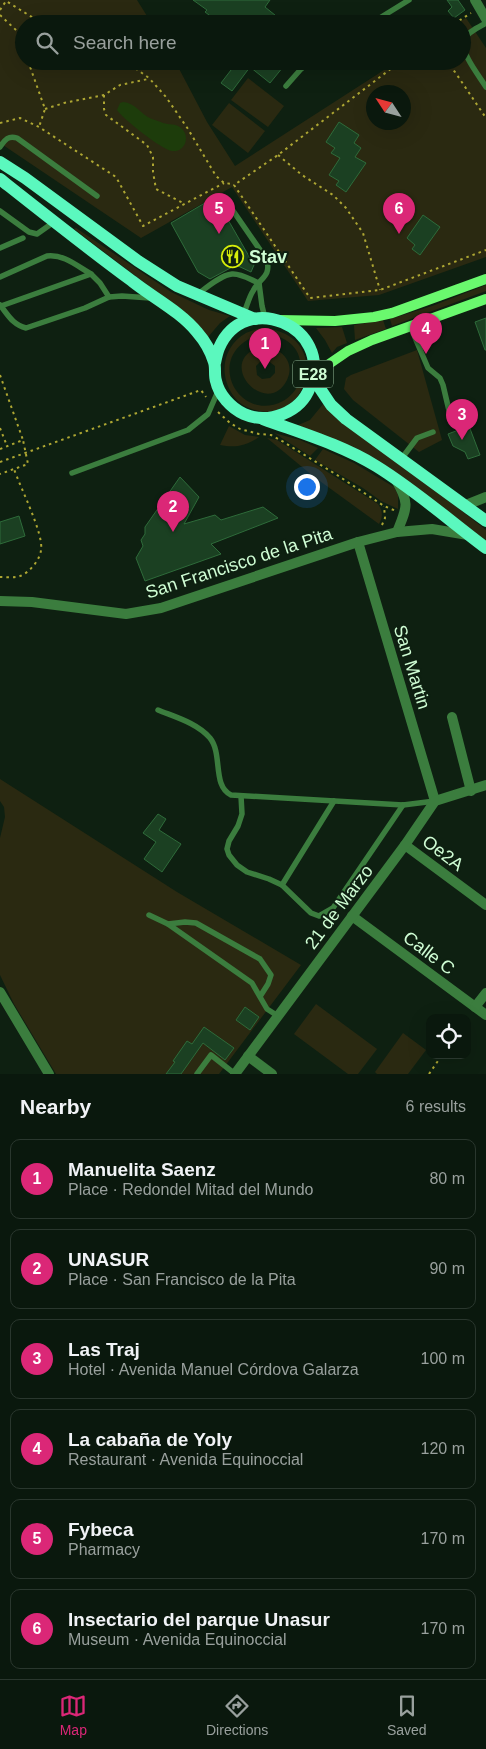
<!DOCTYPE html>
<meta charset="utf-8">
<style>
body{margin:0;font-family:Helvetica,sans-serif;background:#132116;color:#f1f3f6}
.controls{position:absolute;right:15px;bottom:15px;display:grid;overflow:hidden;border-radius:10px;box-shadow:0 5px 20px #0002}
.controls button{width:45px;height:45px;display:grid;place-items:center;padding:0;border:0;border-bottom:1px solid #2a372e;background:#0a180d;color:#f1f3f6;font:25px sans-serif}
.compass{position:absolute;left:366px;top:85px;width:45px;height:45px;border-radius:50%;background:#0a180d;box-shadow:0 5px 20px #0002;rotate:306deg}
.you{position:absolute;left:306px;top:486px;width:18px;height:18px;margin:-12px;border:4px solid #fff;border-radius:50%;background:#1a73e8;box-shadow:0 0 0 8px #1a73e833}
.badge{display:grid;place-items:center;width:32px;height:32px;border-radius:50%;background:#db2777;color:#fff;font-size:16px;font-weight:700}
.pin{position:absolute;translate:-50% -41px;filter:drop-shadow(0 1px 2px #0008)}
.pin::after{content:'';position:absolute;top:26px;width:18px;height:15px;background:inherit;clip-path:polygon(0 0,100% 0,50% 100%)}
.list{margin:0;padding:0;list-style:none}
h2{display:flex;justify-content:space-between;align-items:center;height:65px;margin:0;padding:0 20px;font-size:21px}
h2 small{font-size:16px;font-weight:400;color:#99a09d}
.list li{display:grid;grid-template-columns:32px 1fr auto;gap:15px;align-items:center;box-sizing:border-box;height:80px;margin:0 10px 10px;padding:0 10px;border:1px solid #2a372e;border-radius:10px}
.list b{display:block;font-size:19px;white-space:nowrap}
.list p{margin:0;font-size:16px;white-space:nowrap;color:#99a09d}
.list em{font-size:16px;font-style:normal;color:#99a09d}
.icon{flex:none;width:28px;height:28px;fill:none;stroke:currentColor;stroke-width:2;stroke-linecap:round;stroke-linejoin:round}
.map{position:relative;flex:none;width:486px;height:1074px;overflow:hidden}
.search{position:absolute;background:#0a180d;box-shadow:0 5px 20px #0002;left:15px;right:15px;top:15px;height:55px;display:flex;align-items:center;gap:12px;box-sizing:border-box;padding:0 18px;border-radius:28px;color:#99a09d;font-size:19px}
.sheet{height:605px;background:#0a180d}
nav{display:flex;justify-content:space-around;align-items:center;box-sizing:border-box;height:70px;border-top:1px solid #2a372e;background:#0a180d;font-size:14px;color:#99a09d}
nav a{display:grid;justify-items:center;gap:2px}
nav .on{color:#db2777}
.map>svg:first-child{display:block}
.green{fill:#2a2911;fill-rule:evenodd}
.water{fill:#1d3c0b}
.building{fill:#1b4022;stroke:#2e6b3a}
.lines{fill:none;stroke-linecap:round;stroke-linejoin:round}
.path{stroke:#ada633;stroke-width:2;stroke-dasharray:2.5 4;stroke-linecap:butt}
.lane{stroke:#3b7d3e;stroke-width:5.5}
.street{stroke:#3b7d3e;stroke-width:10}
.secondary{stroke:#6af96e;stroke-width:10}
.primary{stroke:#5bf8be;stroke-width:12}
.labels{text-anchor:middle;stroke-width:4;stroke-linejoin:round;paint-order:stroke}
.shield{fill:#0e2011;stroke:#95bb9a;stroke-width:1}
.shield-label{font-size:16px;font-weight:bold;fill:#cffdd4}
.poi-label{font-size:18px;font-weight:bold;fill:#cffdd4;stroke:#0e2011;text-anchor:start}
.street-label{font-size:18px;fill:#cffdd4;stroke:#0e2011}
</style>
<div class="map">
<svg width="486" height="1074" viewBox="0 0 486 1074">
<rect width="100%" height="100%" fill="#0e2011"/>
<g class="green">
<path d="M0,0H137L152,24H24V61H175L207,122L235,166L398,61H462V24H456L466,18L486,48V257L379,295L308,301L232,187L141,238L0,143ZM374,92H404V122H374Z"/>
<polygon points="248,78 284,106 268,127 231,100"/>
<polygon points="229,103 265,131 248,153 212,125"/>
<polygon points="76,228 171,292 209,310 230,316 220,323 208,337 166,299 74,229"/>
<polygon points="486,285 486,291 392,326 390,319 432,306"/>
<polygon points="383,320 386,329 355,340 354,325"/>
<polygon points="342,327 347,343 337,347 332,353 325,340 316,328"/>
<path d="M260,328C333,331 311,421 259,411C251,409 242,406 236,399C218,378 221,347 246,333C250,331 255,330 260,328ZM261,334C287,334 305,349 300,377C299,387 292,396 283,401C237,425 201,352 261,334Z"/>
<path d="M262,346C280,347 296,361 287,380C267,420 212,361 262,346ZM267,360L275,366V373L270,378L262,379L257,375L256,366L261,361Z"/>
<polygon points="417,350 442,440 419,452 353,400 344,389 346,378 351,375"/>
<polygon points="324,403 486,530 486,542 457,519 296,426 310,420"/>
<path d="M229,426L245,435L259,437C246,446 235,448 220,445Z"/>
<polygon points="274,433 300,440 318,448 310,456"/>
<path d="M267,438L277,440L378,504C383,511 383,517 379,524L313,476Z"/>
<polygon points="323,449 354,463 394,487 398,495 398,509 381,501 363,488 315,460"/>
<polygon points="0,779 177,892 301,965 219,1074 56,1074 14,1004 0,975 0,838 5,817 4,807 0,801"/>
<polygon points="316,1004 377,1049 358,1074 348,1074 294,1034"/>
<polygon points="403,1033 426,1050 408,1074 377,1074 375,1072"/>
</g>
<path class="water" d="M123,102C136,103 140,114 152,119C156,120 160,122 163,123C169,125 176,123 181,128C191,136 185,153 172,151C162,150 122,118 117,110L120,103Z"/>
<g class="building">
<polygon points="193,0 270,0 265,7 286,24 221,24 205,12 207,10"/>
<polygon points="447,0 458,0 465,10 454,18 448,11 452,7"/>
<polygon points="238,61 275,61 283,67 270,83 250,67 232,91 221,83"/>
<polygon points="339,122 359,135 354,143 361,148 355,157 366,163 346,192 336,185 339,181 329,175 340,158 331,153 335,148 326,142"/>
<polygon points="215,197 254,265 251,272 236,265 210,279 198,272 171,223"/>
<polygon points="423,215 440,227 420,255 412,249 415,245 407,238"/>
<polygon points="486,318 486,350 485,350 475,322"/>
<polygon points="469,426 480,455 468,459 465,452 453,446 448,434"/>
<polygon points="180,477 199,497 184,524 215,515 221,520 263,507 278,518 211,544 221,554 145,581 136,558 143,546 141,540 145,534 145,527"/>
<polygon points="19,516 25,536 0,544 0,522"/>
<polygon points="158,814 166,819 159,830 181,844 162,872 144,859 156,842 143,833"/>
<polygon points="245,1007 259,1017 250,1030 236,1020"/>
<polygon points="204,1027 234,1048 225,1060 203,1043 181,1074 166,1074 175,1062 173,1061 187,1041 192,1044"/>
</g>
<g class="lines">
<g class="path">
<polyline points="0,10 6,1 43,24"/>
<polyline points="0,15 17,31 24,50"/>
<polyline points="102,18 109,24"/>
<polyline points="454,24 471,13"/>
<polyline points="28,61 45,109 39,127"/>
<polyline points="125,61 149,78 166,97 188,129 216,176 224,183 233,184"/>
<polyline points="401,61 278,155 234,185 310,298 380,290 486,250"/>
<polyline points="445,61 455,72 486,118"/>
<polyline points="104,95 104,109 106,115 147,145 153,157 153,172 156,189 185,204"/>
<polyline points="45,109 64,103 104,95 120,85 148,79"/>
<polyline points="0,123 20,118 39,127 116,177 143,226 224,183"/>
<polyline points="278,155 302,175 333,195 346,208 363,233 380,290"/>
<polyline points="0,375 23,440"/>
<polyline points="218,412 230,423 240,429 259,434 271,435 282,441 337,475 384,506 396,511"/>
<polyline points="0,428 7,446"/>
<polyline points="0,449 23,440 28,464 0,474"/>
<polyline points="0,462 201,390 206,397"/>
<polyline points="382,525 385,518 384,506"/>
<path d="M0,577C6,577 14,578 20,576C29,573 40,560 41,550C44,534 20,487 14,469"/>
<polyline points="429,1074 442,1055"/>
</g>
<g class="lane">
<path d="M486,23C479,27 467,32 464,40C459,51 480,77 486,87"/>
<polyline points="370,24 409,0"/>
<polyline points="286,86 301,69 311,61"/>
<path d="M0,147C5,140 8,135 17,138L97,196"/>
<path d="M227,202L267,260C271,278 260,277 253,291C249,297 247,306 244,313"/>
<polyline points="0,211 29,232 37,234 54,222"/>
<polyline points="0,248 23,238"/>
<path d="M0,277L47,256C64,254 77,266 91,274"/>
<polyline points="259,283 262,306 265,318"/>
<path d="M198,294C207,287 221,275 232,274C241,273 251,280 259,283"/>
<path d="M0,305C8,315 13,325 26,328L85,308L109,297L122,296L150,298"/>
<polyline points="1,306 91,274 100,283 109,297"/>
<polyline points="410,326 428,368 440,378 443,385 451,419"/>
<polyline points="402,458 417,438 433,432"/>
<polyline points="72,473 188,430 208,414 218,391"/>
<path d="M158,710C175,717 197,723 210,738C223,754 212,786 231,795L403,805L435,801"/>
<polyline points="241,796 242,814 238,826 229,841 227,849 229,855 237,865 247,872 269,879 282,885 334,801"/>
<polyline points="282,885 311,913 319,916 333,908 403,805"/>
<polyline points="149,915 168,924 252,983 267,1009 278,1016"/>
<polyline points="168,924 185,922 196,923 260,959 271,975 268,984 261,995"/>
<polyline points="197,1074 211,1055 235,1074"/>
</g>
<g class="street">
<polyline points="475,0 486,19"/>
<path d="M396,480C410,504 407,507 397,532"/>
<polyline points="466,505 486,497"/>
<polyline points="358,542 435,801"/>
<polyline points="0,601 32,602 126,614 161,608 358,542 397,532 432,529 468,535"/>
<polyline points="452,717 471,791"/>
<polyline points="405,845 486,905"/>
<polyline points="352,916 486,1015"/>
<polyline points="0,992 49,1074"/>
<polyline points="475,1007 486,993"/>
<polyline points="248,1056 272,1074"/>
<polyline points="235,1074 405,845 435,801 486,785"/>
</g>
<g class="secondary">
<polyline points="279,320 335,321 374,317 392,313 486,279"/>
<polyline points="313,375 348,351 372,340 486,299"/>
</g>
<g class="primary">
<polyline points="0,162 25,178 138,261 177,286 255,319"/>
<path d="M0,179C43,213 87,248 132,281C152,297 181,312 197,332C204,340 211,352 214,362C216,368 214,375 216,381C219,395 231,408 244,414C269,425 301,412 310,387C334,326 244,289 219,348C217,353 216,358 215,363"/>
<polyline points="313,378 331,405 346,419 486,521"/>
<path d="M263,419C301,433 342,445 376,466C415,490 450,521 486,548"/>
</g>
</g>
<defs>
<symbol id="restaurant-ring" viewBox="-11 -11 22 22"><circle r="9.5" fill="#0e2011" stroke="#d6ee0a" stroke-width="1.5"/><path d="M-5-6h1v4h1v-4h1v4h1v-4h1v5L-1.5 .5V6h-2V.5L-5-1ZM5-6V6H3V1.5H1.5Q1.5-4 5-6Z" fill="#d6ee0a"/></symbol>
</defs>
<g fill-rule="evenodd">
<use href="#restaurant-ring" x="220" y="244" width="25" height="25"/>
</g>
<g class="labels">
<rect class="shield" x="293" y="360.5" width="40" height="27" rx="4"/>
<g class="shield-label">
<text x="313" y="380">E28</text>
</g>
<g class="poi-label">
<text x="249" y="263">Stav</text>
</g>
<g class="street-label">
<text transform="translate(239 563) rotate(-18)" y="6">San Francisco de la Pita</text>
<text transform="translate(412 667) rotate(73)" y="6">San Martin</text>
<text transform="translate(443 853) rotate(37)" y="6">Oe2A</text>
<text transform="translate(339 907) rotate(-53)" y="6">21 de Marzo</text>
<text transform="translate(429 953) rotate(37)" y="6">Calle C</text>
</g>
</g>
</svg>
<div class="controls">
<button><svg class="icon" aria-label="locate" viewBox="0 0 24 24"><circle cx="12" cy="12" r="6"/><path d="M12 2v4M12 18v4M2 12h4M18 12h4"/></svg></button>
</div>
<svg class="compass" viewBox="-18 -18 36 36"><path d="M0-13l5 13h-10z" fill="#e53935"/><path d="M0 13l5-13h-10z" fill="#99a09d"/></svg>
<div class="you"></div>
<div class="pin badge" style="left:265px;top:369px">1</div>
<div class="pin badge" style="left:173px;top:532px">2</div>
<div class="pin badge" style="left:462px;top:440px">3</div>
<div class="pin badge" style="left:426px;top:354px">4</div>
<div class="pin badge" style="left:219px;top:234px">5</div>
<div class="pin badge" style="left:399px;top:234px">6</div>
<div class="search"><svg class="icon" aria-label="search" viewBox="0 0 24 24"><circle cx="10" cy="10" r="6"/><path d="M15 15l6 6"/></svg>Search here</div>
</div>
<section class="sheet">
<h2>Nearby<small>6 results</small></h2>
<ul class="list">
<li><span class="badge">1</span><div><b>Manuelita Saenz</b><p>Place · Redondel Mitad del Mundo</p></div><em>80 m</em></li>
<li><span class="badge">2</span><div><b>UNASUR</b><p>Place · San Francisco de la Pita</p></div><em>90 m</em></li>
<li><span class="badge">3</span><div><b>Las Traj</b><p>Hotel · Avenida Manuel Córdova Galarza</p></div><em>100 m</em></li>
<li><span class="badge">4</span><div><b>La cabaña de Yoly</b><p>Restaurant · Avenida Equinoccial</p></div><em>120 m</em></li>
<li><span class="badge">5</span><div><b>Fybeca</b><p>Pharmacy</p></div><em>170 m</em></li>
<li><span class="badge">6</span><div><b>Insectario del parque Unasur</b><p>Museum · Avenida Equinoccial</p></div><em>170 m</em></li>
</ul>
</section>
<nav>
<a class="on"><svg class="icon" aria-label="map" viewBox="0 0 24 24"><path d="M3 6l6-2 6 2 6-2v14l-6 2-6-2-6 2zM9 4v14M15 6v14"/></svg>Map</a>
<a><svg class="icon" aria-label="directions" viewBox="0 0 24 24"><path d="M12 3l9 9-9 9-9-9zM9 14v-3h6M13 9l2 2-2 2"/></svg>Directions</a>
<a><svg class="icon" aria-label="saved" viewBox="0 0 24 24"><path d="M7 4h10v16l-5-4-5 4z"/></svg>Saved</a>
</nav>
